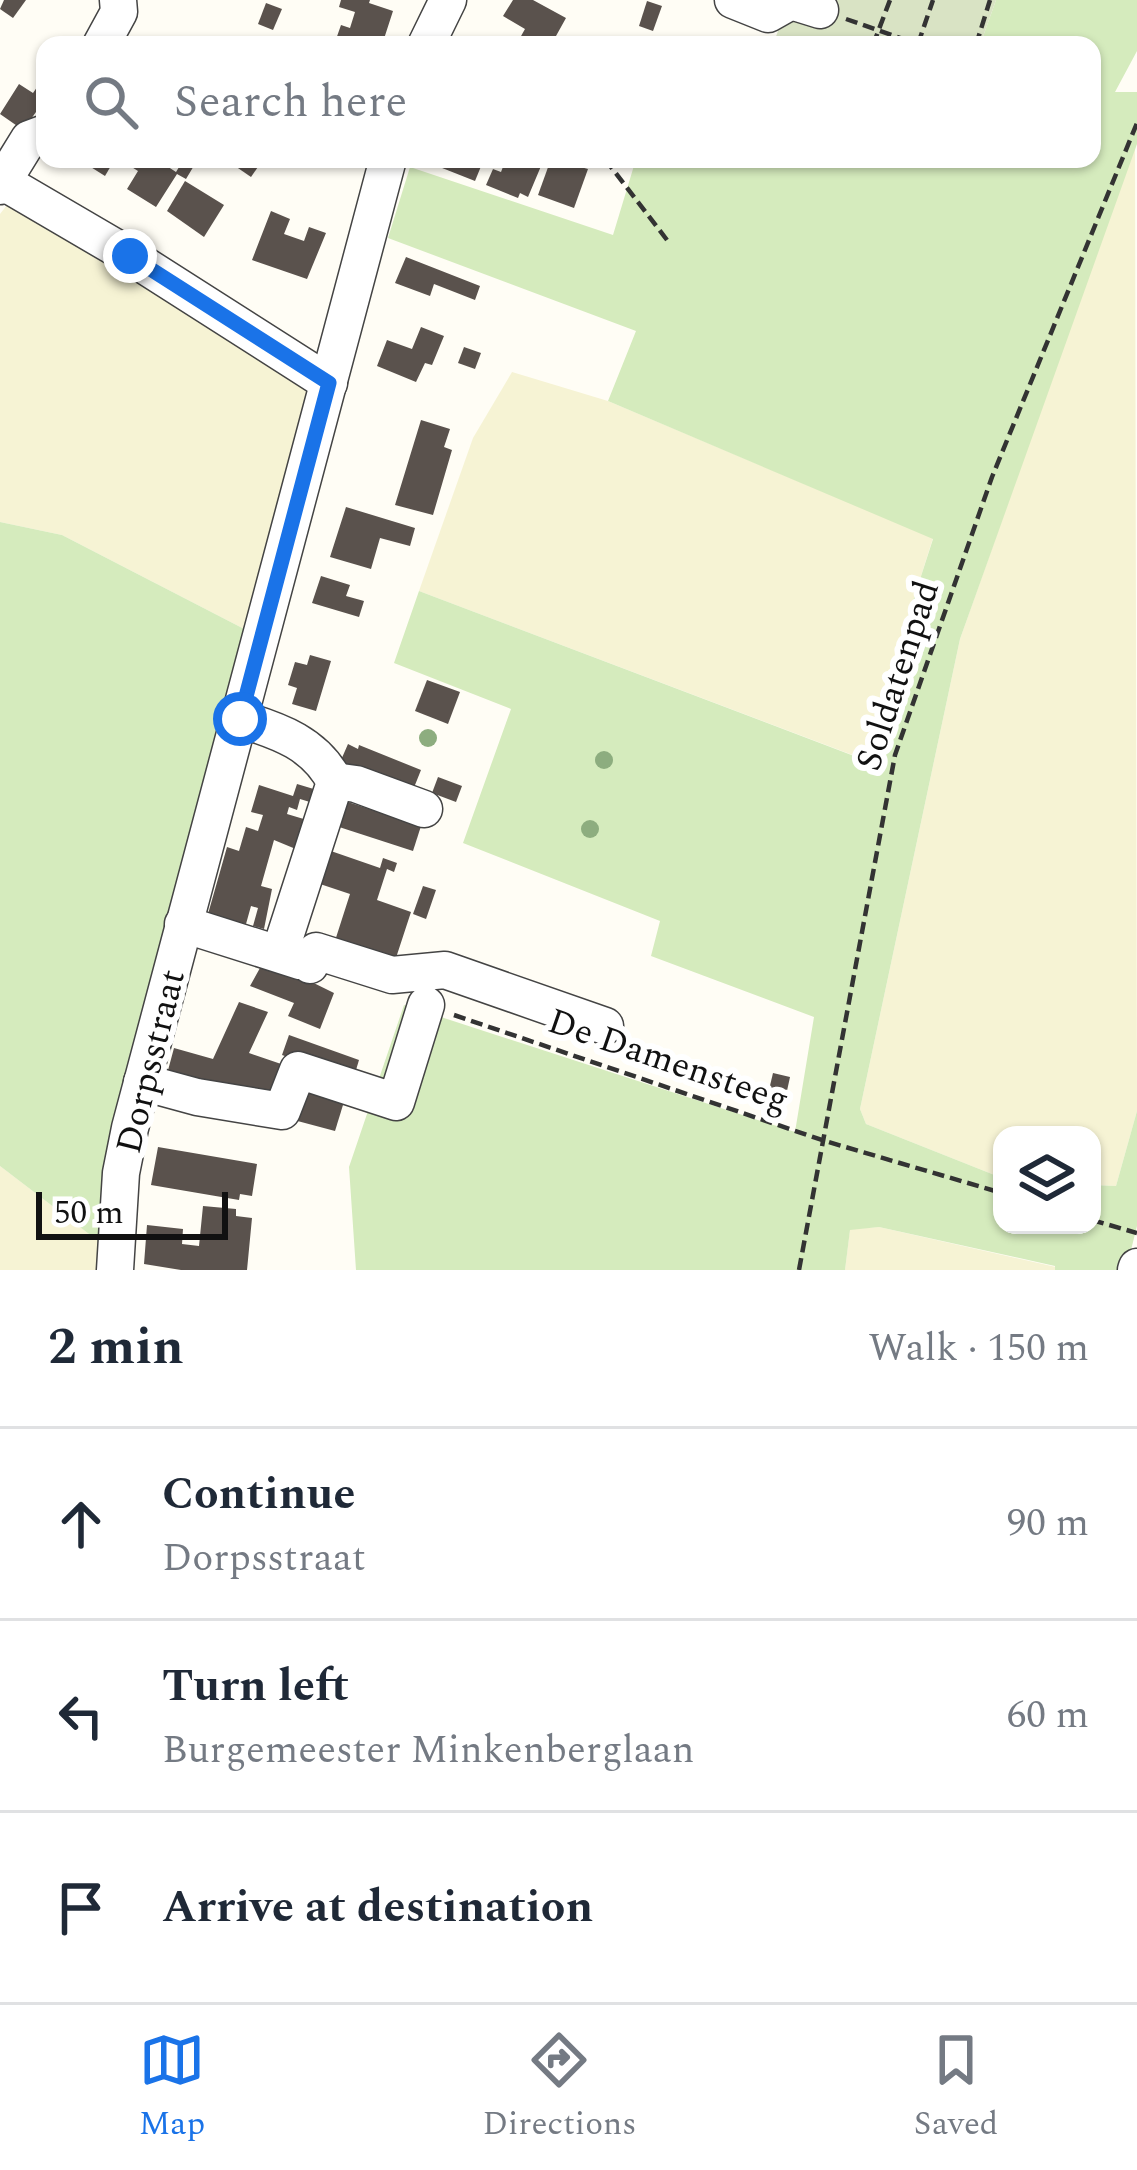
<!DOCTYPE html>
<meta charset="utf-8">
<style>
body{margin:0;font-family:Spectral,serif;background:#f2f2f3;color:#1f2937}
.controls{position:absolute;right:36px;bottom:36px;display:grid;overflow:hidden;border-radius:24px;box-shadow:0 3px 9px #0004}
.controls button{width:108px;height:108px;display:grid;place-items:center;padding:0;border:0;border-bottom:3px solid #e0e1e3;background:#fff;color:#1f2937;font:60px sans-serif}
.scale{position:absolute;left:36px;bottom:30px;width:192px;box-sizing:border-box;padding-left:12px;border:6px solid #111;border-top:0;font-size:33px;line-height:42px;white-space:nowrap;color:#111;-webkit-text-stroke:9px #fff;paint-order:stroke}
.stop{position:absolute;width:36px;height:36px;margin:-27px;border:9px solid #1a73e8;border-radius:50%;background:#fff}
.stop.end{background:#1a73e8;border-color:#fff;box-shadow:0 3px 12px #0008}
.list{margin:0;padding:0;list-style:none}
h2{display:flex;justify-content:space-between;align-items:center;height:156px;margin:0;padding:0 48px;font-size:51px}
h2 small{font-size:39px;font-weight:400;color:#747a83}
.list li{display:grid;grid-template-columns:78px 1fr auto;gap:36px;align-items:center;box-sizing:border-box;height:192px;padding:0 48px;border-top:3px solid #e0e1e3}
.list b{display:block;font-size:45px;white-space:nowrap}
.list p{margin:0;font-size:39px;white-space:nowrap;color:#747a83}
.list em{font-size:39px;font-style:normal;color:#747a83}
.icon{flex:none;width:66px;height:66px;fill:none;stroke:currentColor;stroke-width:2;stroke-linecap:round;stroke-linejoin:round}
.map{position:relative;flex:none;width:1137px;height:1270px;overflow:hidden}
.search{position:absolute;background:#fff;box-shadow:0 3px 9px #0004;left:36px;right:36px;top:36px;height:132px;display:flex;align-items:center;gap:30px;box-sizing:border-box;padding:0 42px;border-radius:24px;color:#747a83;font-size:45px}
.sheet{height:732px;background:#fff}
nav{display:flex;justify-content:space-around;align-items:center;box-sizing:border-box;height:168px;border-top:3px solid #e0e1e3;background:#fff;font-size:33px;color:#747a83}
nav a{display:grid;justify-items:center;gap:6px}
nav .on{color:#1a73e8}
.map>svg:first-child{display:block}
.farmland{fill:#f6f3d4}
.green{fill:#d5ebbd}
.cemetery{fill:#d9e3c4}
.building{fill:#5a524d}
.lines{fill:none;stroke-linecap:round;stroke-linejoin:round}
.minor-casing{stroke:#444;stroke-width:39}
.path{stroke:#333;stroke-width:4.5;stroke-dasharray:12 6;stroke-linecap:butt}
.minor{stroke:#fff;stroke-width:36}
.tree{fill:#8dad7f}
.route{stroke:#1a73e8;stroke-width:15}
.labels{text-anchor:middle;stroke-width:12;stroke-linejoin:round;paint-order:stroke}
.street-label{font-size:36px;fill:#111;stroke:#fff}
</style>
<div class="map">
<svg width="1137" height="1270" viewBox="0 0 1137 1270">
<rect width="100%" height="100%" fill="#fffdf5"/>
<g class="farmland">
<polygon points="1135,143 1137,1111 1116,1186 1092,1185 1092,1135 1002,1135 1002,1178 866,1124 860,1109 960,639"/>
<polygon points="14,196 304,378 308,392 250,632 62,535 0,522 0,214"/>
<polygon points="512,372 608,401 933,538 863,759 419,591 473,438"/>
<polygon points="0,1166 106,1247 107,1270 0,1270"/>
<polygon points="879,1227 1056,1267 1055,1270 845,1270 850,1229"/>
</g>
<g class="green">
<polygon points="996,0 1137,0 1137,51 1115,92 1137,92 1137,144 960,639 860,1109 866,1124 1002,1178 1002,1225 1092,1225 1092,1185 1116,1186 1137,1111 1137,1226 1126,1270 1055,1270 1055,1266 879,1227 850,1230 845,1270 356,1270 349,1167 404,1005 795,1132 814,1017 651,956 660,921 463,843 511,709 394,663 419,591 862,759 933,539 608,401 636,331 388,238 410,167 613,235 636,159 1092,159 1092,45 980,45"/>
<polygon points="0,522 62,535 250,632 106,1247 0,1166"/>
</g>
<polygon class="cemetery" points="789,0 996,0 980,45 773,45"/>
<g class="building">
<polygon points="4,0 26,0 13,18 0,9"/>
<polygon points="341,0 370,0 369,3 393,11 382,45 334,45 341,25 350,28 355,12 339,7"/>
<polygon points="513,0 533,0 566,18 551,45 516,45 525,29 503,16"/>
<polygon points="647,1 662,6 653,31 639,26"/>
<polygon points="266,3 282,9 273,30 258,24"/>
<polygon points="42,80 45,82 45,118 36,112 23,130 0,114 19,84 33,93"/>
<polygon points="78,159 115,159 105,176"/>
<polygon points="119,159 156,159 176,172 184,159 198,159 186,179 177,174 156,207 127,189 138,171"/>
<polygon points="240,159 251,159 260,164 251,177 235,166"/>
<polygon points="434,159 484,159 475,181 432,164"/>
<polygon points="506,159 544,159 528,197 520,193 518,198 486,185 493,169 501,172"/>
<polygon points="551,159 588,169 574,208 538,195"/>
<polygon points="185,181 224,205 204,237 167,211"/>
<polygon points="271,211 290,219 284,234 304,241 309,227 326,233 307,279 252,260"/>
<polygon points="406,257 480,286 475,300 434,284 430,296 395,283"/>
<polygon points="421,327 444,336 432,365 425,363 416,382 377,366 387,340 412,349"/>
<polygon points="464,347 481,353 475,369 458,363"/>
<polygon points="421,420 450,429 444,447 452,450 433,515 395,505"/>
<polygon points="346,507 415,528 410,546 380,538 371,569 330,557"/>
<polygon points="321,576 350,585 346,596 364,601 359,617 312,603"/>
<polygon points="310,655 331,661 316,711 292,704 297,688 288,685 295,662 307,665"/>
<polygon points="427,680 460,692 448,724 415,711"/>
<polygon points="348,744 358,749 359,745 421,770 411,795 338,767"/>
<polygon points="438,777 462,786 456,802 432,793"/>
<polygon points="297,784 317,790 313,803 300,799 297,810 289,807 287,814 307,820 303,852 274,840 261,886 272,889 264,929 253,926 258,908 251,906 246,924 208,914 227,847 239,851 246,827 258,831 263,815 251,812 259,785 293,796"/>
<polygon points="345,801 421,826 413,851 336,826"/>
<polygon points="328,850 380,868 383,858 397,863 394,872 387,869 377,900 411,912 393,967 333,947 350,894 317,883"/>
<polygon points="423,886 436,890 426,919 413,914"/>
<polygon points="265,959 334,993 320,1029 288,1016 294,1003 250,986"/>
<polygon points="239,1002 268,1012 249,1053 287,1066 275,1100 167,1074 174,1048 213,1059"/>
<polygon points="289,1035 359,1060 353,1080 282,1055"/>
<polygon points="773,1073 790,1077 782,1114 764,1111"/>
<polygon points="302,1079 347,1092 335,1131 290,1119"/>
<polygon points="158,1147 257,1164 252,1196 240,1194 239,1200 151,1185"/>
<polygon points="203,1206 236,1209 236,1216 252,1218 247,1270 181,1270 144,1264 147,1225 183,1229 182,1244 199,1246"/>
</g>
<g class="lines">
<defs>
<g id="minor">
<polyline points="733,0 768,14 791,1 820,10"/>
<polyline points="101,45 119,12 118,0"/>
<polyline points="426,45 448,0"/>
<polyline points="0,180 130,256 329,383"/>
<polyline points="0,186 29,139 45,133"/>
<path d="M240,719C280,731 316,744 335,782L280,952"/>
<polyline points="334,781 356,784 424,809"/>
<polyline points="183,924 300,961"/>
<polyline points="310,965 316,951 392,975 445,970 605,1026"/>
<polyline points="142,1082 197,1097 282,1111 298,1070 396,1102 426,1005"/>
<polyline points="115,1270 121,1173 130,1128 388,159"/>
<polyline points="1136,1270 1137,1267"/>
</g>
</defs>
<use href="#minor" class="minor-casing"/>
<g class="path">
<polyline points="846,19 920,45"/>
<polyline points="918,44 933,0"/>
<polyline points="873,45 890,0"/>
<polyline points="976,45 990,0"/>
<polyline points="605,159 667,240"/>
<polyline points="454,1015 825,1141 1002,1193"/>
<polyline points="1092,1220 1137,1233"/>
<polyline points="799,1270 895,755 992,477 1137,123"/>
</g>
<use href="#minor" class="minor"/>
</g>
<g class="tree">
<circle cx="428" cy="738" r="9"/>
<circle cx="604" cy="760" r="9"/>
<circle cx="590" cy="829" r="9"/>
</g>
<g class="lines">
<polyline class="route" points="130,256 329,383 240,719"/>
</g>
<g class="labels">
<g class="street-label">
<text transform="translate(896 675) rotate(-72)" y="13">Soldatenpad</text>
<text transform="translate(669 1059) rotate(19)" y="13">De Damensteeg</text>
<text transform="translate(149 1061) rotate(-76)" y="13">Dorpsstraat</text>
</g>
</g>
</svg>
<div class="controls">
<button><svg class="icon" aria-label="layers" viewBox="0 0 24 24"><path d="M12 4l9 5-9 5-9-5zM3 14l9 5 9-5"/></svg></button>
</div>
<div class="scale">50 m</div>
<div class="stop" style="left:240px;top:719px"></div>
<div class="stop end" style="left:130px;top:256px"></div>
<div class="search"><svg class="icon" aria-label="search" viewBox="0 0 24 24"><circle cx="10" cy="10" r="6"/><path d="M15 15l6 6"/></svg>Search here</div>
</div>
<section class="sheet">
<h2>2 min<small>Walk · 150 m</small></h2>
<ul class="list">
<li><svg class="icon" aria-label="ahead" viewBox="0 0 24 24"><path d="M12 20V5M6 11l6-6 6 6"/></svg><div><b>Continue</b><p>Dorpsstraat</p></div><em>90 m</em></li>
<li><svg class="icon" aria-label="left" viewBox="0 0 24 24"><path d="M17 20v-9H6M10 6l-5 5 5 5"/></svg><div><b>Turn left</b><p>Burgemeester Minkenberglaan</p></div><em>60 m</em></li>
<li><svg class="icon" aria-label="arrive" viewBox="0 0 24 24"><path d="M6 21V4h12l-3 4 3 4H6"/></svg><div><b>Arrive at destination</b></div></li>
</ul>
</section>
<nav>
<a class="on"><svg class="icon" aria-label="map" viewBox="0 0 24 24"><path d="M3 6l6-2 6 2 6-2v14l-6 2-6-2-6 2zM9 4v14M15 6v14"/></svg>Map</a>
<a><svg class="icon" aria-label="directions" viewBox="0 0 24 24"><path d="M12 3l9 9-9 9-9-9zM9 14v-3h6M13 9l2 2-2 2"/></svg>Directions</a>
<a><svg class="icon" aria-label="saved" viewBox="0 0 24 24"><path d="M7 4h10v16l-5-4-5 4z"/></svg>Saved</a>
</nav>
